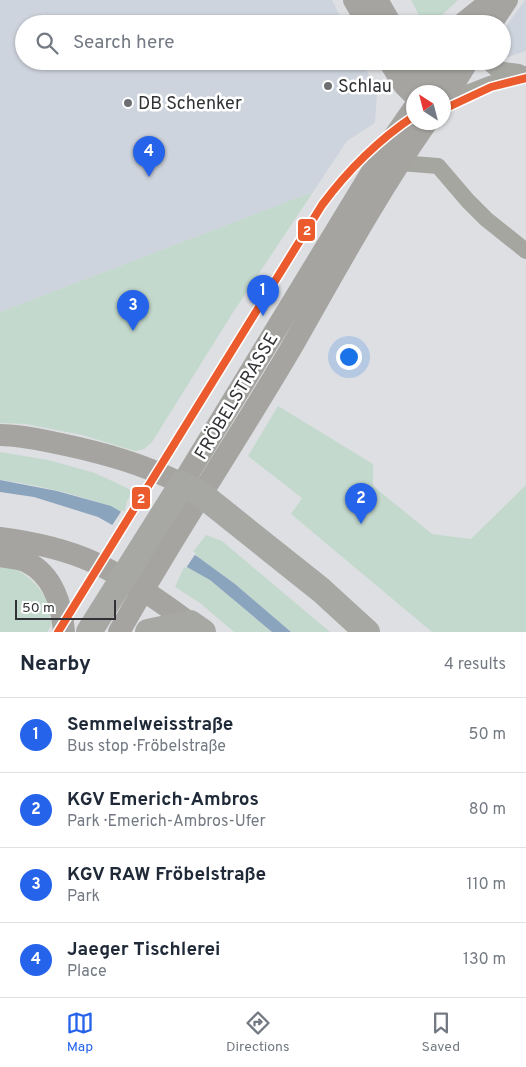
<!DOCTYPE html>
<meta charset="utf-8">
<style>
body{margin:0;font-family:Overpass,sans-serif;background:#f2f2f3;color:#1f2937}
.compass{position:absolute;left:406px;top:85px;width:45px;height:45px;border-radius:50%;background:#fff;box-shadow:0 1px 4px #0004;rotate:324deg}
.scale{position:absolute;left:15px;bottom:12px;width:101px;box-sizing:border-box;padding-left:5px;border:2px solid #313235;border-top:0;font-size:14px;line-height:18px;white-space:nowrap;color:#313235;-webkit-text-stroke:4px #fff;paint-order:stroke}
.you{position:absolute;left:348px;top:356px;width:18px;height:18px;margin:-12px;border:4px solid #fff;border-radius:50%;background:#1a73e8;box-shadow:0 0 0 8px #1a73e833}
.badge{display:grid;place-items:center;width:32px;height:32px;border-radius:50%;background:#2563eb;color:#fff;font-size:16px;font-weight:700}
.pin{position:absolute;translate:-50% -41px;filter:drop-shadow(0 1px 2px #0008)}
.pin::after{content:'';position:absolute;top:26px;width:18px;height:15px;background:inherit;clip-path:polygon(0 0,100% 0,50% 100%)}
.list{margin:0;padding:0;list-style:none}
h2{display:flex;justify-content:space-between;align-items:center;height:65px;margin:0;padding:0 20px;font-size:21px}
h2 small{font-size:16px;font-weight:400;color:#747a83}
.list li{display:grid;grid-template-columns:32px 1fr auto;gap:15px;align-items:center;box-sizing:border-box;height:75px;padding:0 20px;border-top:1px solid #e0e1e3}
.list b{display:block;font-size:19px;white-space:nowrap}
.list p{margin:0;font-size:16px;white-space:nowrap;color:#747a83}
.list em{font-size:16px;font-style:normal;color:#747a83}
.icon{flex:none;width:28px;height:28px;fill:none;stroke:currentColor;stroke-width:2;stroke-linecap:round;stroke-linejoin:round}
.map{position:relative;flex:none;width:526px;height:632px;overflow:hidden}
.search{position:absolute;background:#fff;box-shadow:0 1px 4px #0004;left:15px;right:15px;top:15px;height:55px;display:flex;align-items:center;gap:12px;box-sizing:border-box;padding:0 18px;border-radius:28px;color:#747a83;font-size:19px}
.sheet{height:365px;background:#fff}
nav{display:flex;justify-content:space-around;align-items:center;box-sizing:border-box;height:70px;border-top:1px solid #e0e1e3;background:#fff;font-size:14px;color:#747a83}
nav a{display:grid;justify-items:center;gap:2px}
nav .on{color:#2563eb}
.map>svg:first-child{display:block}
.built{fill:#ced4dd}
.green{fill:#c4d9cd}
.water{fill:#8ba4be}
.pier{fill:#dddfe2}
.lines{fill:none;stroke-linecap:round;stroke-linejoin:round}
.minor{stroke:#a6a6a1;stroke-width:16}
.secondary{stroke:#a5a4a1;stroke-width:22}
.primary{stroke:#a7a8a4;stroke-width:26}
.tram-1-casing{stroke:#fff;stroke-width:11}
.tram-1{stroke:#eb5b2d;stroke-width:8}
.poi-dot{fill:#6d6f72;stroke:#fff;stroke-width:2}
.labels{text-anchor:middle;stroke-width:5;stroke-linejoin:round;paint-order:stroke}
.poi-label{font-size:18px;fill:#313235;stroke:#fff;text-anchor:start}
.street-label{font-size:18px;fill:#313235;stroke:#fff}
.line-badge{stroke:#fff;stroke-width:2}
.badge-label{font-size:14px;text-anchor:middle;font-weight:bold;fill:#fff}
</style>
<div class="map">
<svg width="526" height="632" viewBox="0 0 526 632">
<rect width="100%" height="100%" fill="#dddfe2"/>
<g class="built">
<polygon points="0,0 332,0 344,24 24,24 24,61 362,61 377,91 375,123 347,141 313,192 0,312"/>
<polygon points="525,0 526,0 526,51 505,58 502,50 502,32"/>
</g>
<g class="green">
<polygon points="411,0 458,0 441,16 428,21 420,17"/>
<polygon points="313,192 232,314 152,442 144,449 135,451 82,435 26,424 0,423 0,312"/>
<polygon points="278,406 373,464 373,486 432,534 471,539 526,485 526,632 432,632 291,514 302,498 248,456"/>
<path d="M0,452L48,460L95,473L129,489L133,491L127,501L124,514C95,497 34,484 0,480Z"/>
<polygon points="206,535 222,541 330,632 291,632 235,584 192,553"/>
<path d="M0,565C7,567 16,569 22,573C36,582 49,598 51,615L49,616L53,622L47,632H0Z"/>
<polygon points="185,565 210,580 272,632 234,632 200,603 175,587"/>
</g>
<polygon class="water" points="0,480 57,491 111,506 198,557 235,584 291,632 272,632 210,580 98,517 34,497 0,492"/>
<polygon class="pier" points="122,510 196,553 186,568 111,527"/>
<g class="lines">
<g class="minor">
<polyline points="487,61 496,69 519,72"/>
<polyline points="444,102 490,84 526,74"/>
<polyline points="400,163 438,166 468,201 486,219 526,251"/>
</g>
<g class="secondary">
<polyline points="354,0 368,24"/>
<polyline points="377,0 391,24"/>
<polyline points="462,24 486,5"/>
<polyline points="491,24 507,0"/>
<polyline points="389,61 404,85 414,95"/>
<polyline points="414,61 433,92"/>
<polyline points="424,92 446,61"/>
<polyline points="444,100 468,61"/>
<path d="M0,435C21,435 41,440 61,444C103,453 144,464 182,484L387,147L414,108"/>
<path d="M0,538C31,542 64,549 93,562C128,578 159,601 190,623"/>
<path d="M0,556C8,558 20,558 27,562C53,575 62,605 64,632"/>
<path d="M119,632C173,536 234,445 290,350C334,273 376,195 427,122"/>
</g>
<g class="primary">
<polyline points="89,632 182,484 202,495 321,590 367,632"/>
<polyline points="148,632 190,623 203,632"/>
</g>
<defs>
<g id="tram-1">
<polyline points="444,109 491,87 526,78"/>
<path d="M58,632L322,205C348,170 377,141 414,116"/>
</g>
</defs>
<use href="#tram-1" class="tram-1-casing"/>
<use href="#tram-1" class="tram-1"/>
</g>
<g class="poi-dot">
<circle cx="328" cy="86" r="5"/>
<circle cx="128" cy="103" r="5"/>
</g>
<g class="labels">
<g class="poi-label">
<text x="338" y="92">Schlau</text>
<text x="138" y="109">DB Schenker</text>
</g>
<g class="street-label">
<text transform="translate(236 396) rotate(-59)" y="6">FRÖBELSTRASSE</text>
</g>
</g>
<g class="line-badge">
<rect x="297" y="218" width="19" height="24" rx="5" fill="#eb5b2d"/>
<rect x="131" y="486" width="20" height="24" rx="5" fill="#eb5b2d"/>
</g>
<g class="badge-label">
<text x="307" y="235">2</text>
<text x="141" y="503">2</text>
</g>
</svg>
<svg class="compass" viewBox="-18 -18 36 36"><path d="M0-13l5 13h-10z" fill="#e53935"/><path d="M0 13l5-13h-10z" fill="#747a83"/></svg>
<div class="scale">50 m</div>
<div class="you"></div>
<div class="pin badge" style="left:263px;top:316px">1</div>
<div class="pin badge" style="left:361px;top:524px">2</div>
<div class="pin badge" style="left:133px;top:331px">3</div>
<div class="pin badge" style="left:149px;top:177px">4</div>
<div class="search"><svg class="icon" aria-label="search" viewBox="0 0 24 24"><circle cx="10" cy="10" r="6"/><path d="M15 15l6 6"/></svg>Search here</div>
</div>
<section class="sheet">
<h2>Nearby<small>4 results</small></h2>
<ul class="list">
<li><span class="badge">1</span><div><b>Semmelweisstraße</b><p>Bus stop · Fröbelstraße</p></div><em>50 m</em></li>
<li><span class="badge">2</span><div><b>KGV Emerich-Ambros</b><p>Park · Emerich-Ambros-Ufer</p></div><em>80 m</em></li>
<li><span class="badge">3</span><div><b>KGV RAW Fröbelstraße</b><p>Park</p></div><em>110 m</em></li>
<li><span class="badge">4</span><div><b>Jaeger Tischlerei</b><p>Place</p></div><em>130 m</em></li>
</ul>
</section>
<nav>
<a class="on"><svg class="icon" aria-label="map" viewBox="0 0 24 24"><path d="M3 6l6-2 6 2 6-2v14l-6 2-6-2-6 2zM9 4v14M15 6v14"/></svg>Map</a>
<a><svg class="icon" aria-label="directions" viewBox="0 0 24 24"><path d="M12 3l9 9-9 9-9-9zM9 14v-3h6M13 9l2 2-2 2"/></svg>Directions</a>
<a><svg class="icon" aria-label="saved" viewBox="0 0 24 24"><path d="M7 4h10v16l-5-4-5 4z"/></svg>Saved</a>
</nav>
